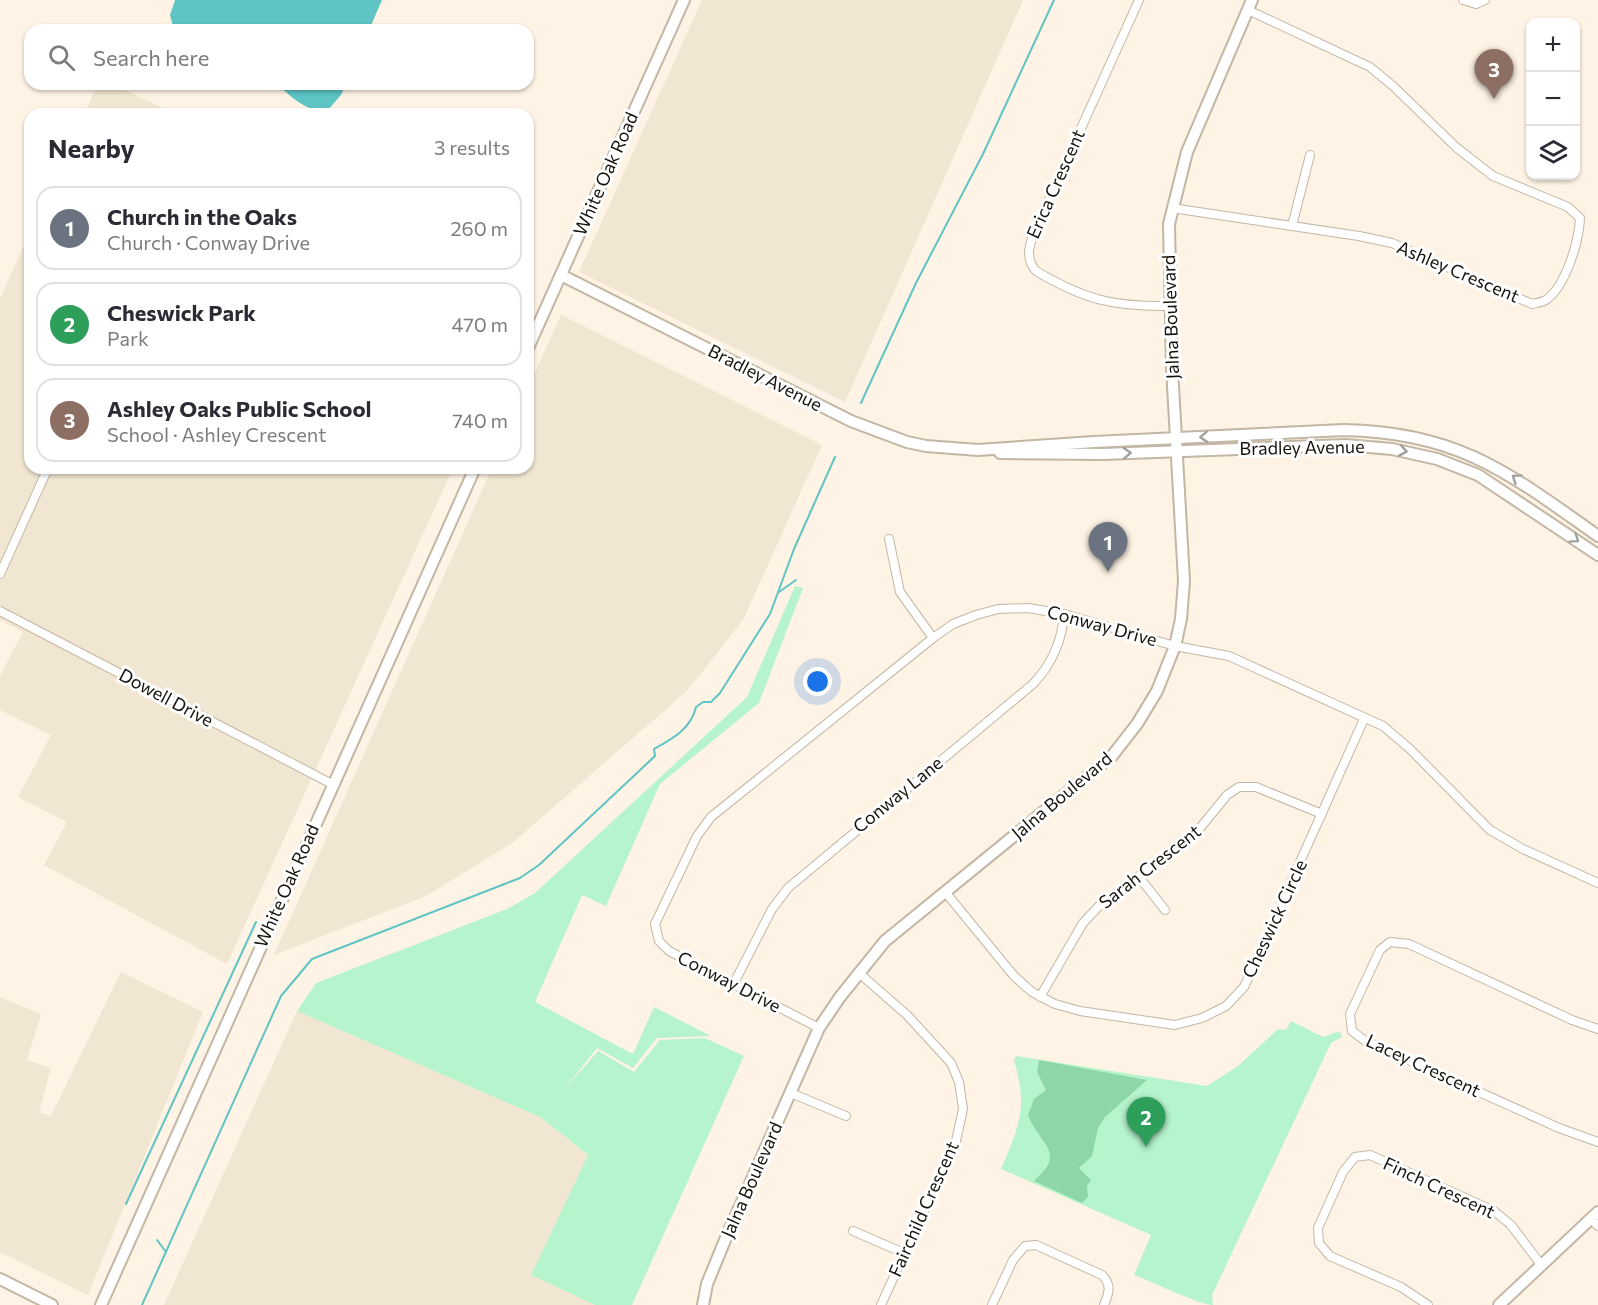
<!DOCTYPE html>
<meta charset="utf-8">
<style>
body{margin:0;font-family:Commissioner,sans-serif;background:#f7f7f7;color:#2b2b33}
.controls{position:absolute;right:18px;top:18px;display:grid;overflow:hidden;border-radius:12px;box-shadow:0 2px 4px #0004}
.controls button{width:54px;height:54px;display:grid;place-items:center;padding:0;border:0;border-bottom:2px solid #e1e1e2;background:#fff;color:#2b2b33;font:30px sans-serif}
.you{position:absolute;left:818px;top:682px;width:21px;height:21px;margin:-15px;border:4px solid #fff;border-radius:50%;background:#1a73e8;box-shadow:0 0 0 9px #1a73e833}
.badge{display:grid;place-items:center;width:39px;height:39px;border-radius:50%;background:#111827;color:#fff;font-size:20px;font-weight:700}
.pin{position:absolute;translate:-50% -50px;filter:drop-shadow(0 2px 3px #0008)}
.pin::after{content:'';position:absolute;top:32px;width:21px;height:18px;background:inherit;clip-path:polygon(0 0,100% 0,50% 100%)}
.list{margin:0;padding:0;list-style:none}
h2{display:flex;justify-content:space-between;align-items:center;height:78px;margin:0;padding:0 24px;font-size:26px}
h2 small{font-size:20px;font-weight:400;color:#7c7c81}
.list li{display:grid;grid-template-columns:39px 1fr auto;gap:18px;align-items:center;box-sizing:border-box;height:84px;margin:0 12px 12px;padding:0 12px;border:2px solid #e1e1e2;border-radius:18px}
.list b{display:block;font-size:22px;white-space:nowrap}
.list p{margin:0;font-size:20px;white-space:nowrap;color:#7c7c81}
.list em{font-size:20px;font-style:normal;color:#7c7c81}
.icon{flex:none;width:33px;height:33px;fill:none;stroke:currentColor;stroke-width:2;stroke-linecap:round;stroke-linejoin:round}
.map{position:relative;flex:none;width:1598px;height:1305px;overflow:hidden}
.search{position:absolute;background:#fff;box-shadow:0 2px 4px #0004;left:24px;top:24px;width:510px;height:66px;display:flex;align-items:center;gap:15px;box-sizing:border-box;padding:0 21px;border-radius:18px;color:#7c7c81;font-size:22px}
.panel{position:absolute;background:#fff;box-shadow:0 2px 4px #0004;left:24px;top:108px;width:510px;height:366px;border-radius:18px}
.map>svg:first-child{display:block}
.industrial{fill:#f1e6d1}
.green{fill:#b6f4cd}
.forest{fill:#8ed6aa}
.water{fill:#5ec4c4}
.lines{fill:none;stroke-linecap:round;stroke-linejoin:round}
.stream{stroke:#5ec4c4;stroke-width:2}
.street-casing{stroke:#c3b6a4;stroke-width:10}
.secondary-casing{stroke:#c3b6a4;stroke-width:14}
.street{stroke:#fff;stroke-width:8}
.secondary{stroke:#fff;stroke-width:10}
.oneway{stroke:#a2a09d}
.labels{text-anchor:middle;stroke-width:6;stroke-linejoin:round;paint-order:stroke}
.street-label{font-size:18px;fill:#16110b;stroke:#fff}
</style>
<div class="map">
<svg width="1598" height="1305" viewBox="0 0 1598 1305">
<rect width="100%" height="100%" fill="#fef3e4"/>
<g class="industrial">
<polygon points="702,0 1023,0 845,402 579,272"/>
<polygon points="98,84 112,84 176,114 84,114"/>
<polygon points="30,232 30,468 453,468 227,964 44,865 67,822 18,797 51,735 0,710 0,676 23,632 0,620 0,299"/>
<polygon points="561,315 822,445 743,620 687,691 512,843 426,896 274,955 492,468 528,468 528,388"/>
<polygon points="121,972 203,1012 88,1295 0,1252 0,997 41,1014 27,1060 51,1068 39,1112 51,1116"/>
<polygon points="297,1011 540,1117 588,1156 531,1275 595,1305 164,1305"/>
</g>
<g class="green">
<polygon points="795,586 803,588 759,703 660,784 606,906 582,895 535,1002 633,1054 654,1007 711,1036 657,1038 633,1068 597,1048 563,1091 598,1051 634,1072 660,1040 705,1038 744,1056 632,1305 595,1305 531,1275 588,1155 540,1117 297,1011 316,983 507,909 535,893 747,697"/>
<path d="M1291,1021L1323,1037L1340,1031L1342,1037L1331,1043L1212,1295L1213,1305C1199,1305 1151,1281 1134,1275L1151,1235L1001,1169C1020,1124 1028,1108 1014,1060L1016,1056L1207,1086L1238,1066L1278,1029L1286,1030Z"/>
</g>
<path class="forest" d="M1039,1060L1147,1080L1105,1117L1098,1128L1092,1156L1079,1168L1091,1180L1087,1186L1088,1197L1082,1203L1034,1181C1068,1152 1040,1146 1028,1115L1034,1099L1046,1090L1037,1072Z"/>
<g class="water">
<polygon points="175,0 382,0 369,30 174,30 170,15"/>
<path d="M277,84H346L341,95L326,112C305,110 292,98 277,84Z"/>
</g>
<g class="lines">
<g class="stream">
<polyline points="861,403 916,283 983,154 1054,0"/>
<polyline points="779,592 796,580"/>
<polyline points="126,1204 256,922"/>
<polyline points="157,1240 166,1252"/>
<path d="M142,1305L281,996L312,959L520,878L539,865L655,756L654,749C672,739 691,729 696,707L703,702H711L720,693L770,614L794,549L835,457"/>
</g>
<defs>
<g id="street">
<path d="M1139,0L1036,228C1030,243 1024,257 1036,271C1085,300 1114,307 1170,306"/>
<polyline points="1463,0 1476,4 1485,0"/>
<path d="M1172,208L1359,236L1392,243L1532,304C1536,303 1543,302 1546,300C1566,286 1579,241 1580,218L1568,207L1493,176L1457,148L1393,86L1370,67L1248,10"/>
<polyline points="1292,226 1310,155"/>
<polyline points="889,539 900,592 933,638"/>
<polyline points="0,574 48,468"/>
<polyline points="0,611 332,784"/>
<polyline points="1139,877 1165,910"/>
<polyline points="946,893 1014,976 1032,992 1055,1004 1080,1011 1175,1025 1202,1018 1226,1006 1244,987 1364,719"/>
<polyline points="859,973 907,1015 951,1063 959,1082 963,1109 956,1141 881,1305"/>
<path d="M734,983L772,909L788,888L1033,684C1052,664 1062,642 1064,614"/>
<polyline points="1040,997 1083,923 1100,905 1196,833 1227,795 1239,787 1256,787 1322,814"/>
<polyline points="819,1028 669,951 659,941 655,924 697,836 711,817 933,638 953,624 976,615 998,609 1028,608 1064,614 1175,646 1229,656 1383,726 1410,749 1490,830 1523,849 1598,883"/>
<polyline points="1598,1029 1572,1020 1409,944 1390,942 1380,950 1350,1014 1352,1031 1364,1040 1559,1128 1598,1142"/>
<polyline points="791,1093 846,1116"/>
<polyline points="1592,1220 1598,1226"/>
<polyline points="853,1231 904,1253"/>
<path d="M992,1305L1013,1260L1025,1246L1036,1245L1102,1275C1112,1285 1109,1293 1104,1305"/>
<polyline points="1428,1305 1401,1287 1330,1256 1319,1243 1318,1228 1343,1172 1355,1157 1370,1155 1494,1211 1511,1225 1542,1266"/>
</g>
<g id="secondary">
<path d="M561,275L851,421L907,442L926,446L978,450L1094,442L1344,430C1458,432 1509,473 1598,536"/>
<polyline points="528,348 684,0"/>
<polyline points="1000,453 1103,454 1346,445 1392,449 1437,459 1478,475 1598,555"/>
<polyline points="0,1279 52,1305"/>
<polyline points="101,1305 475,468"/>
<polyline points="703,1305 707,1284 725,1240 819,1028 840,997 885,941 1112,756 1137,724 1157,691 1175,646 1181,619 1184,581 1172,368 1169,224 1187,152 1252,0"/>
<polyline points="1499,1305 1598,1212"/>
</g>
</defs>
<use href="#street" class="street-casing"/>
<use href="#secondary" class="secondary-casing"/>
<use href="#street" class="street"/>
<use href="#secondary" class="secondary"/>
</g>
<defs><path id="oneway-chevron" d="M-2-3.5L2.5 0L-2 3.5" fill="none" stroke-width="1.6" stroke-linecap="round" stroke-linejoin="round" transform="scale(1.5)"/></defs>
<g class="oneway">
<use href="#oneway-chevron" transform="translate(1204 437) rotate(177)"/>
<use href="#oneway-chevron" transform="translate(1403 451) rotate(10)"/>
<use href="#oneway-chevron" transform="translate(1127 453) rotate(-3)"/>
<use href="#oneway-chevron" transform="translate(1516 478) rotate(-146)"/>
<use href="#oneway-chevron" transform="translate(1575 539) rotate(35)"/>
</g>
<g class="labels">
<g class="street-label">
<text transform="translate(606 174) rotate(-66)" y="6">White Oak Road</text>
<text transform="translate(1056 184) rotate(-66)" y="6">Erica Crescent</text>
<text transform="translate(1458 272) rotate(23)" y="6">Ashley Crescent</text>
<text transform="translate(1171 317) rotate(-92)" y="6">Jalna Boulevard</text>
<text transform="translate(765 378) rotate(27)" y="6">Bradley Avenue</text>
<text transform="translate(1302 448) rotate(-1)" y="6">Bradley Avenue</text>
<text transform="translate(1102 626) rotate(15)" y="6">Conway Drive</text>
<text transform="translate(166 698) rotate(28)" y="6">Dowell Drive</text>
<text transform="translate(898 795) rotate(-39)" y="6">Conway Lane</text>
<text transform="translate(1062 796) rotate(-40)" y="6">Jalna Boulevard</text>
<text transform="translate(1150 867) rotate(-38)" y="6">Sarah Crescent</text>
<text transform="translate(287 886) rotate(-66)" y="6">White Oak Road</text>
<text transform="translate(1275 919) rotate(-65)" y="6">Cheswick Circle</text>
<text transform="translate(729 982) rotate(27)" y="6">Conway Drive</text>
<text transform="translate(1423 1066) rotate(25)" y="6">Lacey Crescent</text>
<text transform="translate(752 1180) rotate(-66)" y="6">Jalna Boulevard</text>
<text transform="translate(1439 1188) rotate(25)" y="6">Finch Crescent</text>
<text transform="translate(924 1209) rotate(-66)" y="6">Fairchild Crescent</text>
</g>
</g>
</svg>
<div class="controls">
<button>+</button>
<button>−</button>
<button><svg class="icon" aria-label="layers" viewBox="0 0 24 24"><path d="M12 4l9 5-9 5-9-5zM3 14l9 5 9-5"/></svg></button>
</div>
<div class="you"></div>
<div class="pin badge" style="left:1108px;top:572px;background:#6b7280">1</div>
<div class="pin badge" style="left:1146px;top:1147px;background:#2e9e5b">2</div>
<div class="pin badge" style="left:1494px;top:99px;background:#8d6e63">3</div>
<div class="search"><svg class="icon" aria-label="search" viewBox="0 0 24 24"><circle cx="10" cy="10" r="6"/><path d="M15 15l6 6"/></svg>Search here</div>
<section class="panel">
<h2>Nearby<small>3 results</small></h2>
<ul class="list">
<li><span class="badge" style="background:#6b7280">1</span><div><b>Church in the Oaks</b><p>Church · Conway Drive</p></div><em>260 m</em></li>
<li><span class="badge" style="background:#2e9e5b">2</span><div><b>Cheswick Park</b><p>Park</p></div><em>470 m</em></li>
<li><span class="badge" style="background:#8d6e63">3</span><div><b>Ashley Oaks Public School</b><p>School · Ashley Crescent</p></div><em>740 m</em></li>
</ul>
</section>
</div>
